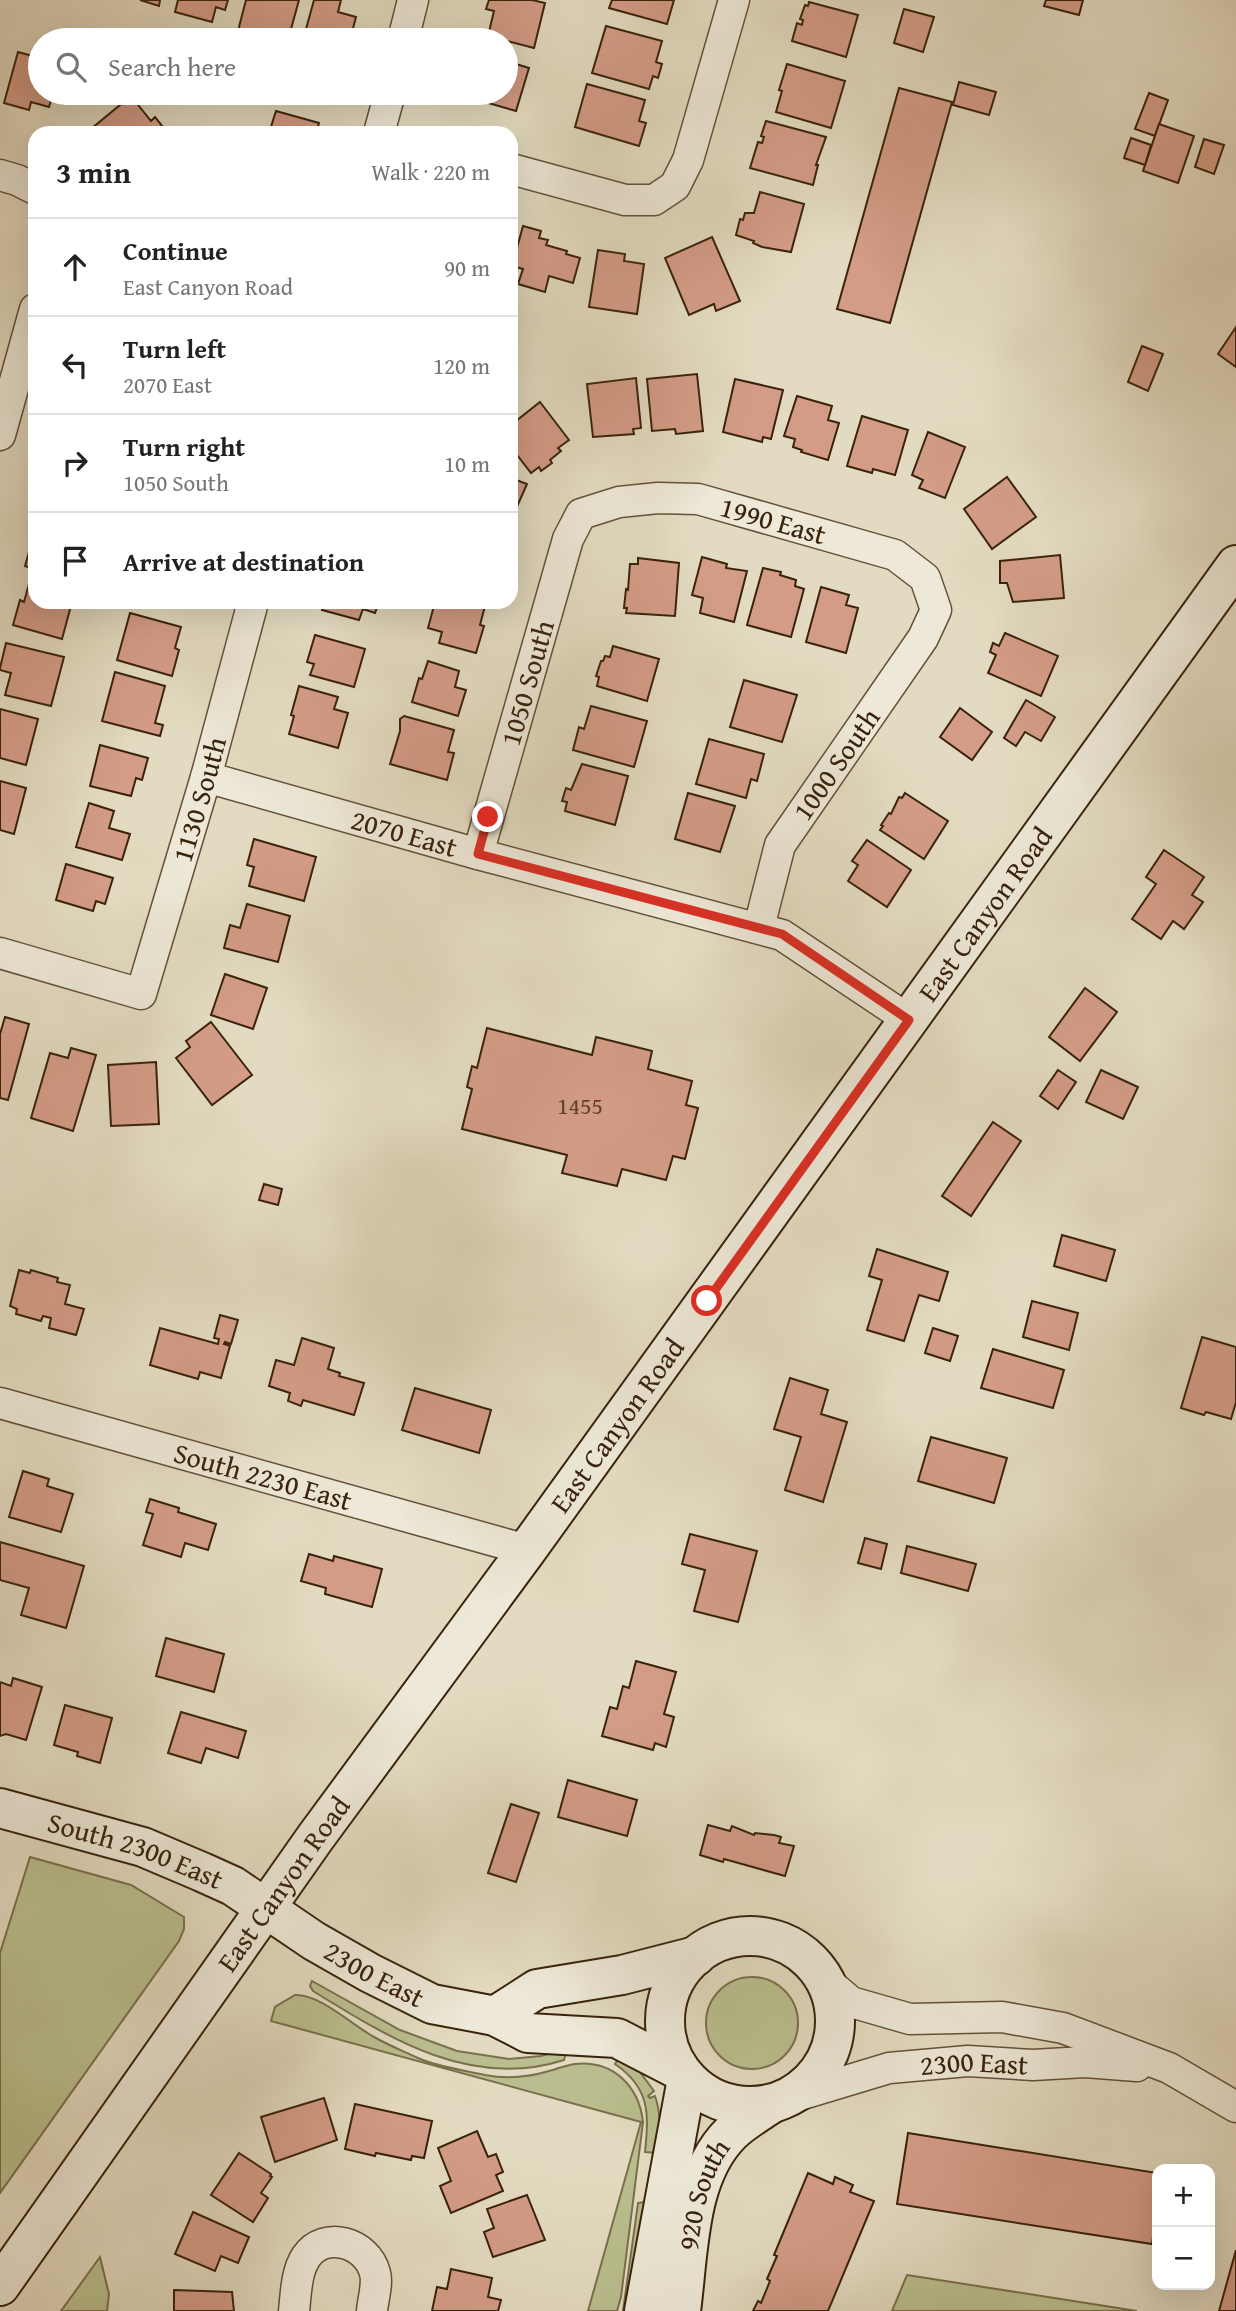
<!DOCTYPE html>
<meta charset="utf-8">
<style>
body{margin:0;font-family:"Gentium Book Plus",serif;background:#f2f2f2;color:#222}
.controls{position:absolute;right:21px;bottom:21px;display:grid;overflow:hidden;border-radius:14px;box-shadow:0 7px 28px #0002}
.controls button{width:63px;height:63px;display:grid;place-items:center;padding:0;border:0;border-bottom:2px solid #e0e0e0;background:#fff;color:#222;font:35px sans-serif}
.stop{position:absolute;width:21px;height:21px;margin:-16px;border:5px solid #d93025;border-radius:50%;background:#fff}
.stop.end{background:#d93025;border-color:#fff;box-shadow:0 2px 7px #0008}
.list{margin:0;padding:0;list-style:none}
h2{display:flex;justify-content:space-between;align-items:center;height:91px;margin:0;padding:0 28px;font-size:30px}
h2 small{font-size:23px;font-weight:400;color:#767676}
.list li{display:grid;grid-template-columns:46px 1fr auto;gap:21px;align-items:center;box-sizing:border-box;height:98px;padding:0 28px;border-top:2px solid #e0e0e0}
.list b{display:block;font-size:26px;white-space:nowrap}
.list p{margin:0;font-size:23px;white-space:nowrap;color:#767676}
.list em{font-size:23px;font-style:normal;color:#767676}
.icon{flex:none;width:38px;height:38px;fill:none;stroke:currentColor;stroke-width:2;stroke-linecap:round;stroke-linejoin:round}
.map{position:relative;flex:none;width:1236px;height:2311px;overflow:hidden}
.search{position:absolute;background:#fff;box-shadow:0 7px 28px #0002;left:28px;top:28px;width:490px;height:77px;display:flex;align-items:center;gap:18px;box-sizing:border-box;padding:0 24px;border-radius:38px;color:#767676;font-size:26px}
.panel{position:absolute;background:#fff;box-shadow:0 7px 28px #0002;left:28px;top:126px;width:490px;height:483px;border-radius:21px}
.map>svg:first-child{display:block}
.green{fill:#babe8e;stroke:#7a704c;stroke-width:2}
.building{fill:#d49c87;stroke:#39230b;stroke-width:2}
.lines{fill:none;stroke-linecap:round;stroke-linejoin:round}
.street-casing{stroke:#645138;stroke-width:33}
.secondary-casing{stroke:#39230b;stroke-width:42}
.street{stroke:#ede8d7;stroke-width:30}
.secondary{stroke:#ede8d7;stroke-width:38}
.route{stroke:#d93025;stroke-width:9}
.labels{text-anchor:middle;stroke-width:5;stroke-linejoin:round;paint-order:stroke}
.number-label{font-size:24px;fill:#60412a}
.street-label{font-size:28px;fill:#39230b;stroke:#ede8d7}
</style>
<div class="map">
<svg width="1236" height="2311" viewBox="0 0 1236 2311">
<rect width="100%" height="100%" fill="#e3dbc1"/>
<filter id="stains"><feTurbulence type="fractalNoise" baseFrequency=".00286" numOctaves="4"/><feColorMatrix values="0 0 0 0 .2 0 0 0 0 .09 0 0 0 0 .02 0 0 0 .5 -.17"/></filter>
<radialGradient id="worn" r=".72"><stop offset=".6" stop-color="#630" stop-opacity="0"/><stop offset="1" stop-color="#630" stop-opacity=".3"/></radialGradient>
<g class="green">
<polygon points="30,1857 131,1885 184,1917 184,1929 179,1941 0,2193 0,1953"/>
<circle cx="752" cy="2023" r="46"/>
<path d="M312,1981L400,2030L457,2051L509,2059L541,2056L567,2049L564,2060C471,2090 389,2038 313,1991L310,1986Z"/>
<path d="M295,1995C320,1994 352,2025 374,2037C388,2045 403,2051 418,2058C438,2067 463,2070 485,2075C506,2079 529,2077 549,2071C557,2069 566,2065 575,2064C613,2060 639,2086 643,2122L621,2297L617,2311H588L641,2122L271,2021L275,2007Z"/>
<path d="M621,2055L634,2064L654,2091L648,2096L650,2098L655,2096C662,2115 659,2134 657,2153L645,2152C649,2113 650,2088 615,2064Z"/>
<polygon points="650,2201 635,2311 623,2311 638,2203"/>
<polygon points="100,2257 109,2294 107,2311 61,2311"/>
<polygon points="907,2275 1137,2311 892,2311"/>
</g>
<g class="building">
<polygon points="140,0 160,0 159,6"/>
<polygon points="178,0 228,0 225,10 216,7 212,22 175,12"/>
<polygon points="246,0 299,0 288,40 263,40 264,35 240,30 239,27"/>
<polygon points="314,0 341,0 338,12 356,17 350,40 303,40"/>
<polygon points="489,0 532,0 545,3 534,48 488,36 494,11 486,9"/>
<polygon points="612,0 674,0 667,24 609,8"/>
<polygon points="1046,0 1083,0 1079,15 1044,6"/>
<polygon points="809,2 858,15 846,57 792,41 797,23 802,25 803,20 800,19 805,5 808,6"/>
<polygon points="904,9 934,17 923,52 894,43"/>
<polygon points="606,26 662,41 656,62 662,64 658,78 653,76 649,89 592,73"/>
<polygon points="18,52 40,58 40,93 53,93 49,107 31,102 29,110 4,103"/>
<polygon points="506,61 529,68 516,111 471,98 472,93 506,93"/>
<polygon points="787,64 845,81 831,128 776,112 782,91 779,90"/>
<polygon points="959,82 996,92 989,115 953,105"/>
<polygon points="587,84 645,100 639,121 646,123 639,146 575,127"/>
<polygon points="899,88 952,102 890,323 837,309"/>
<polygon points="1149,93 1168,100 1155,136 1135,129"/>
<polygon points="131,96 151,121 155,117 166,131 164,133 86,133"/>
<polygon points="276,111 319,123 316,133 269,133"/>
<polygon points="766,121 826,137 816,165 818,165 813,185 750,168 758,142 762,143 764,137 761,136"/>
<polygon points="1159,124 1194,136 1178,183 1143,171"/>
<polygon points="1131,138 1151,145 1145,165 1124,158"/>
<polygon points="1204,139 1224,145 1214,174 1195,167"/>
<polygon points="760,192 804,204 791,252 762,247 753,243 754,241 736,235 740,219 743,220 745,213 754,213"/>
<polygon points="523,226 541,231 539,238 548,240 546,245 567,251 566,254 580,258 573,283 549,276 545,292 518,284 523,269 512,266"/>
<polygon points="712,237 740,301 716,311 714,304 689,315 665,258"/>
<polygon points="598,250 625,254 624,261 644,264 637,314 589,307"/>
<polygon points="1236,327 1236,367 1218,354"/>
<polygon points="1142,346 1163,354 1148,391 1128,382"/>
<polygon points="697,374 703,431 676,434 675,429 652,431 647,379"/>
<polygon points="636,378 641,428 633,429 634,434 593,437 587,384"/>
<polygon points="735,379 783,390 771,439 763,437 762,442 723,432"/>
<polygon points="797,396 832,406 828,420 839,423 828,460 801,452 802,450 793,447 795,439 784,436"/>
<polygon points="540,402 569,440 558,448 561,451 550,460 552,463 541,471 539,467 531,473 511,447 511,425"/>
<polygon points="862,416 908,430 895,475 873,469 872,473 847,466"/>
<polygon points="928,432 965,447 945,498 919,488 923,480 912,475"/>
<polygon points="1007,477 1036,517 992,549 964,509"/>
<polygon points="511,478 527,484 511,520"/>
<polygon points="32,541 35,542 35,569 25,566"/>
<polygon points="1060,555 1064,598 1013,602 1007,583 1000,583 1000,561"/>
<polygon points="702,557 727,564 726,568 747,571 734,622 700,613 703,598 692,595"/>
<polygon points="638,558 679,563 675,616 626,613 627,608 624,608 626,589 628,590 630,564 638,564"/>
<polygon points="763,568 781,572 780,575 796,580 795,586 804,589 791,637 747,625"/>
<polygon points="30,580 35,582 35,602 72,602 62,639 13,625 20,600 24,602"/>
<polygon points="821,587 849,595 846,605 858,608 846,653 806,642"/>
<polygon points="324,602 379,602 375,613 363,609 359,620 322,610"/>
<polygon points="435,602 467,602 485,606 480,625 484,626 476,653 439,643 442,632 428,628"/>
<polygon points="130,613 181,627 175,648 179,650 172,676 117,660"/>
<polygon points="1005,633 1058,656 1041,696 988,673 996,655 990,652 993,643 999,646"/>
<polygon points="315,635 365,649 354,687 310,675 314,664 307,662"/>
<polygon points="6,643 64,657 51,706 5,695 11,673 0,670 0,668"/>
<polygon points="613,646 659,659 647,701 597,686 599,677 596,676 601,661 603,661 605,656 610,657"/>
<polygon points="428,661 459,671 455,687 466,690 458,716 412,702 419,678 422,679"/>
<polygon points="115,672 165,686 155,723 163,725 160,736 102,721"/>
<polygon points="744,680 797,695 782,742 730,727"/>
<polygon points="299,686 338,697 334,709 348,713 338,748 289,734 294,716 291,715"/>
<polygon points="1026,700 1055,717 1041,741 1025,732 1016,746 1004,738"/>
<polygon points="591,706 647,721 634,767 573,750 579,727 584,729"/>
<polygon points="960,708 992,732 972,760 940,737"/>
<polygon points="0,709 38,719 26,765 0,758"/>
<polygon points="404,716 454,730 448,752 454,753 447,780 390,764 400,731 400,719"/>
<polygon points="709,739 764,754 757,781 751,779 746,798 696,784"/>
<polygon points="100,745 148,758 142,780 136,778 131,796 90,786"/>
<polygon points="582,764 628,776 615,825 565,811 567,802 562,801 566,788 571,790"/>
<polygon points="0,781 26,788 14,834 0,830"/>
<polygon points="688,793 735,806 720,852 675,839"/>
<polygon points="905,793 948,821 924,859 880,830 883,826 881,825 889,813 891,814 899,797 902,798"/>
<polygon points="89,803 114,811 109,828 130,834 122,860 76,847"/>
<polygon points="254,839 316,857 304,901 249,886 254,867 247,865"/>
<polygon points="867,840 911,870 887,907 848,881 858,865 852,861"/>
<polygon points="1164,850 1204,877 1192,895 1203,902 1184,929 1173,921 1161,939 1132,919 1156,884 1146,877"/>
<polygon points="66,864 113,878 105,904 96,901 93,911 56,900"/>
<polygon points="247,904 290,916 278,962 224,948 230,925 240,928"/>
<polygon points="225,974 267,988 253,1029 211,1015"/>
<polygon points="1085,988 1117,1012 1080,1061 1049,1037"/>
<polygon points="5,1017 29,1024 8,1100 0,1098 0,1034"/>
<polygon points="211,1022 252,1075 212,1105 176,1058 190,1047 186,1041"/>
<polygon points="487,1028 592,1055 596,1037 652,1051 648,1069 692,1081 686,1105 698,1108 685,1159 673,1156 666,1180 622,1169 617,1186 562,1173 567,1155 462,1129 472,1089 467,1087 472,1066 477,1068"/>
<polygon points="71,1048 96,1055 73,1131 31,1118 50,1053 68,1058"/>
<polygon points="156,1062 159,1124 111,1126 108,1065"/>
<polygon points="1058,1070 1076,1082 1058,1109 1040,1096"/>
<polygon points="1101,1070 1138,1087 1123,1119 1086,1102"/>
<polygon points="993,1122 1021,1141 971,1216 942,1196"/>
<polygon points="264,1184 282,1189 278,1205 259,1200"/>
<polygon points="1062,1235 1115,1250 1106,1281 1054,1266"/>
<polygon points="877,1249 948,1272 939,1301 919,1295 904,1341 867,1330 882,1280 869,1276"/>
<polygon points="19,1270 30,1273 31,1270 58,1278 57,1282 70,1285 65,1304 84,1309 76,1335 49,1328 51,1318 43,1316 41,1321 16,1314 17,1309 10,1306"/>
<polygon points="1032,1301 1078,1313 1069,1350 1023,1337"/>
<polygon points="220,1315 238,1320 231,1344 225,1342 224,1344 230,1346 221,1378 200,1372 198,1379 150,1365 160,1328 218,1344 219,1339 214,1338"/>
<polygon points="933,1328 958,1336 950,1361 925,1353"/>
<polygon points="1202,1337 1236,1347 1236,1402 1231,1419 1206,1412 1204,1415 1181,1408"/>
<polygon points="302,1338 334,1348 328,1369 340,1373 339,1376 364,1383 354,1415 303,1400 301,1406 288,1401 290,1393 269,1386 276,1360 294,1365"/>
<polygon points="993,1349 1064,1370 1053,1408 981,1388"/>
<polygon points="790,1378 828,1390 821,1414 847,1422 823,1502 785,1490 801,1437 774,1429"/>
<polygon points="415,1388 491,1410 479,1453 402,1430"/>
<polygon points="931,1437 1007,1458 994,1503 918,1481"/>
<polygon points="23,1471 49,1479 47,1486 73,1494 61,1532 9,1517"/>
<polygon points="150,1499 179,1508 178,1512 216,1524 208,1550 185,1543 181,1557 143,1545 153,1514 146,1512"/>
<polygon points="690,1534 757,1551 738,1622 694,1611 705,1570 682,1564"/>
<polygon points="865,1538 887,1544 881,1569 858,1563"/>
<polygon points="0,1542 84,1566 66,1628 21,1615 29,1588 0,1580"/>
<polygon points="907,1546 976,1564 968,1591 901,1573"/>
<polygon points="309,1554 333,1561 334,1556 382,1569 372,1607 325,1594 326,1588 301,1581"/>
<polygon points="166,1638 224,1654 214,1692 156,1676"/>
<polygon points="636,1661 676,1672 664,1714 674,1717 666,1747 655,1743 653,1750 602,1736 610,1707 617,1709 623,1686 629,1688"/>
<polygon points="13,1678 42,1687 26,1740 6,1734 0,1736 0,1682 11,1686"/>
<polygon points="65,1705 112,1718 100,1763 77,1756 78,1752 54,1745"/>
<polygon points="181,1712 246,1731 238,1758 206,1748 201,1763 168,1753"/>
<polygon points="568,1780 637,1800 627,1836 558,1817"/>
<polygon points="511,1804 539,1813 516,1882 488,1873"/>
<polygon points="708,1825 730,1831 732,1826 754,1835 755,1833 774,1835 781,1837 779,1843 794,1846 785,1876 724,1859 723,1862 700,1855"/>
<polygon points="324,2098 337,2140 275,2162 261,2117"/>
<polygon points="355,2104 432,2121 424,2158 412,2156 411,2160 376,2153 375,2156 345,2149"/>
<polygon points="477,2131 488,2157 496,2154 503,2172 496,2175 503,2191 451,2213 440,2186 451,2181 438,2148"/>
<polygon points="908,2133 1157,2173 1157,2211 1152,2244 897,2204"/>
<polygon points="239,2153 271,2174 270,2176 272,2177 261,2193 268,2198 253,2222 211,2195"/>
<polygon points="808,2173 833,2184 835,2177 853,2185 850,2192 874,2201 828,2311 753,2311 758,2301 761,2303 770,2281 767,2279 777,2256 774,2255"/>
<polygon points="527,2195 545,2240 493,2257 484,2232 494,2228 487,2209"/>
<polygon points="193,2212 249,2237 238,2263 221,2256 215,2271 175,2254"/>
<polygon points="1236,2250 1236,2311 1219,2311"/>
<polygon points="451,2269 492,2278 488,2297 501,2300 498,2311 432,2311 437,2287 447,2289"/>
<polygon points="174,2290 232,2292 234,2311 174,2311"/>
</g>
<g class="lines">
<defs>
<g id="street">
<polyline points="403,40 413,0"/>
<polyline points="379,133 390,93"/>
<polyline points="511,169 625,200 654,200 675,186 688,160 734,0"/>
<polyline points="0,175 17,180 35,189"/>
<polyline points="0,435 35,309"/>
<path id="s1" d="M206,777L478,854L782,935L909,1020"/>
<path id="s2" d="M478,854L568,539L581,514L619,502L658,498L698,499L895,555L925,578L936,610L923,638L780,845L759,927"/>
<path id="s3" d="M0,953L141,994L206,777L253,602"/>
<path id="s4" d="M0,1403L527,1550"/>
<polyline points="824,1979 851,2002 910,2019 1002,2017 1063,2028 1169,2068 1236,2107"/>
<path id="s5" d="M783,2100L889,2068L968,2061L1033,2065L1085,2062L1137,2066"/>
<path d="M294,2311C296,2294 296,2272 306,2257C324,2230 367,2242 375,2273C378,2284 373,2299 372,2311"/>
</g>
<g id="secondary">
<path id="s6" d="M0,1808L143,1847L202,1872L233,1886L314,1941L370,1973L432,2004L495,2016L528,2033L617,2038L681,2071"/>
<circle cx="750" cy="2021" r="85"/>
<polyline points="495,2016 537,1989 622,1975 696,1956"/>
<path id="s7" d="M0,2286L315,1838L527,1550L1236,565"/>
<polyline points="644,2311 687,2079"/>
<path id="s8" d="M681,2311C689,2252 687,2177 731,2133C742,2122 758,2113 771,2104"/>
</g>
</defs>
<use href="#street" class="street-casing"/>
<use href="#secondary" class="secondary-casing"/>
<use href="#street" class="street"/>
<use href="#secondary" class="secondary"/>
</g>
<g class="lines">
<polyline class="route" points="488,817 478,854 782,934 909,1020 707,1301"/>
</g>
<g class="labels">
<g class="number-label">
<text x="580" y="1114">1455</text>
</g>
<g class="street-label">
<text dy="10" stroke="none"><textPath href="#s2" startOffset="553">1990 East</textPath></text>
<text dy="10" stroke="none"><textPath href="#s2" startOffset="178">1050 South</textPath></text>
<text transform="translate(836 764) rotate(-55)" y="10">1000 South</text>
<text dy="10" stroke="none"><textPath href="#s3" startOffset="350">1130 South</textPath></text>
<text dy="10" stroke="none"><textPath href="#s1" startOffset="206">2070 East</textPath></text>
<text dy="10" stroke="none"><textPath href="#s7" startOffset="1689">East Canyon Road</textPath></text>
<text dy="10" stroke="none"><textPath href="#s7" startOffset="1059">East Canyon Road</textPath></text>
<text dy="10" stroke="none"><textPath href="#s4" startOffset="273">South 2230 East</textPath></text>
<text dy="10" stroke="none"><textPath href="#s6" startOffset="142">South 2300 East</textPath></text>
<text dy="10" stroke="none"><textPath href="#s7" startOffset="492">East Canyon Road</textPath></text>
<text dy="10" stroke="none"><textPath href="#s6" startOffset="413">2300 East</textPath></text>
<text dy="10" stroke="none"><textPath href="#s5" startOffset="196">2300 East</textPath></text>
<text dy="10" stroke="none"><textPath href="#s8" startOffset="119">920 South</textPath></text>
</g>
</g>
<rect width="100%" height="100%" filter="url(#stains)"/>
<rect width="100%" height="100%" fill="url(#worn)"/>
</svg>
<div class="controls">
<button>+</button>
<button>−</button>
</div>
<div class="stop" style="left:707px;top:1301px"></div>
<div class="stop end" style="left:488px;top:817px"></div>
<div class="search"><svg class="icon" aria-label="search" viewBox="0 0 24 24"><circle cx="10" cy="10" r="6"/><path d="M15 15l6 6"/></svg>Search here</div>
<section class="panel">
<h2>3 min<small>Walk · 220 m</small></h2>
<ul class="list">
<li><svg class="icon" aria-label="ahead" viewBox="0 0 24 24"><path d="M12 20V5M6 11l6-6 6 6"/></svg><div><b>Continue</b><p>East Canyon Road</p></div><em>90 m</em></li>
<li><svg class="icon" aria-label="left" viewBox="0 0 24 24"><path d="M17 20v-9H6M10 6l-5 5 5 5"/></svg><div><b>Turn left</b><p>2070 East</p></div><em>120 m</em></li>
<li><svg class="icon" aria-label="right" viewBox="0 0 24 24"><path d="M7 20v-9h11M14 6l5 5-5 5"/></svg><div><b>Turn right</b><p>1050 South</p></div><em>10 m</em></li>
<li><svg class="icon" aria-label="arrive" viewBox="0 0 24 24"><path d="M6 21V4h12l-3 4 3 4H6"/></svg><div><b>Arrive at destination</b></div></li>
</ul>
</section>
</div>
